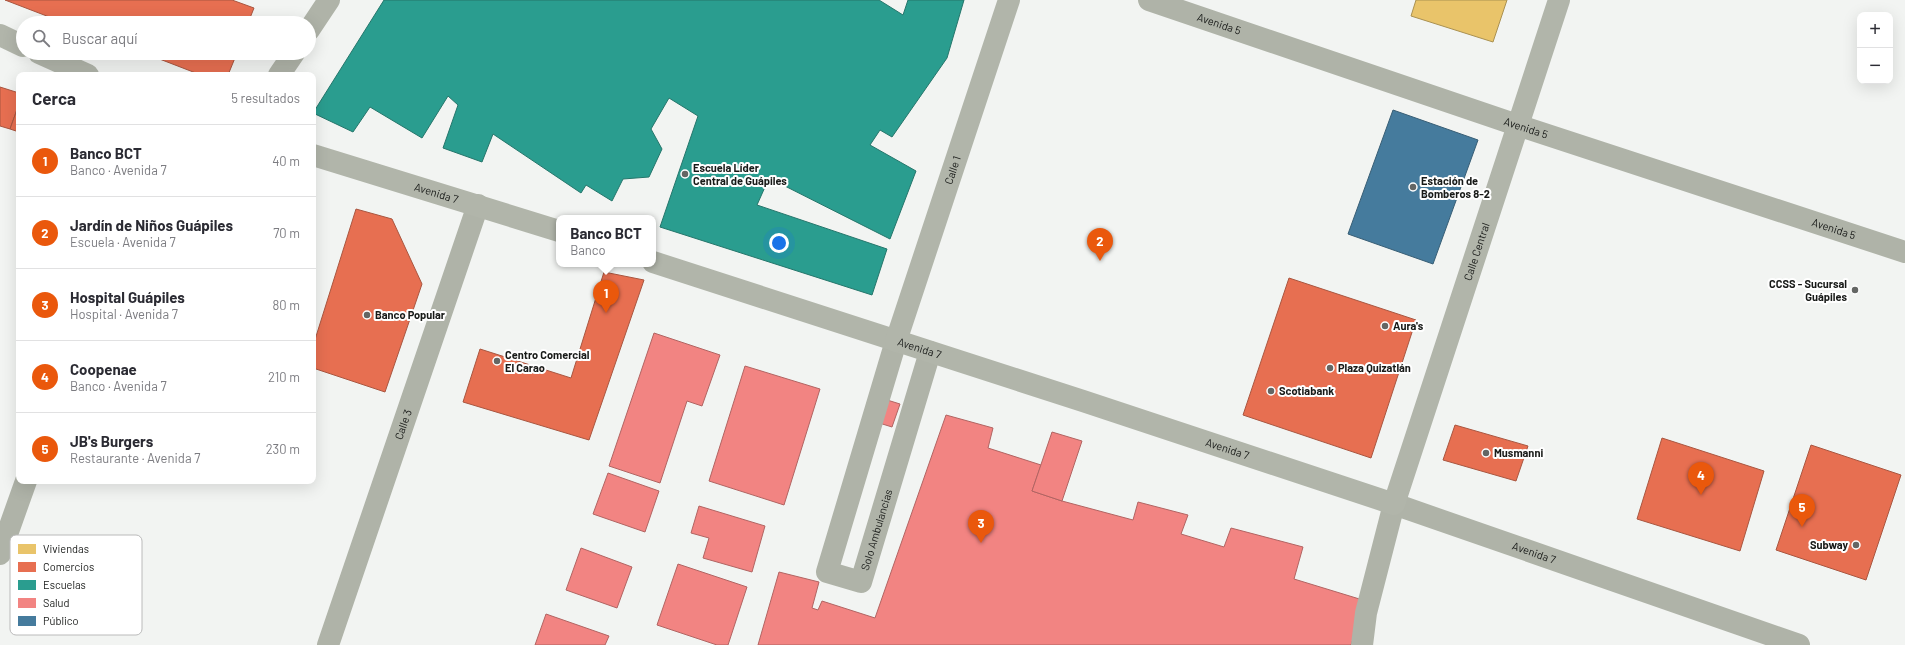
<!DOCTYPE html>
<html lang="es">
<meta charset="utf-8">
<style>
body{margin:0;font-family:Barlow,sans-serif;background:#f7f7f7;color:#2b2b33}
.controls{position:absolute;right:12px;top:12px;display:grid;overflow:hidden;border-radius:8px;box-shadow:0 4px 16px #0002}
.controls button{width:36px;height:36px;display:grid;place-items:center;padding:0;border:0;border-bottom:1px solid #e1e1e2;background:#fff;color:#2b2b33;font:20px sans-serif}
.you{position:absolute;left:779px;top:243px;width:14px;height:14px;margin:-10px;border:3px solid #fff;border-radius:50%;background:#1a73e8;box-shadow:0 0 0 6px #1a73e833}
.badge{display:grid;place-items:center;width:26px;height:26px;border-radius:50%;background:#ea580c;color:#fff;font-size:13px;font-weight:700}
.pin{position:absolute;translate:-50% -33px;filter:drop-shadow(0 1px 2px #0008)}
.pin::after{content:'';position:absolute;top:21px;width:14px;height:12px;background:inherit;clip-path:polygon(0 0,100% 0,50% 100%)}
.popup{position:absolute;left:556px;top:215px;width:100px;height:52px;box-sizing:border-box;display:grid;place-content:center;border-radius:8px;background:#fff;filter:drop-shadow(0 1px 3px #0005);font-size:13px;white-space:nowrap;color:#7c7c81}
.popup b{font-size:15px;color:#2b2b33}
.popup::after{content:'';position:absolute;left:50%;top:100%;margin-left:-8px;border:8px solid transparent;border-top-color:#fff}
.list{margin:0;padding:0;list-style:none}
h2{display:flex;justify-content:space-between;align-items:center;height:52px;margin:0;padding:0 16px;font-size:17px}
h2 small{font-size:13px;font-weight:400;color:#7c7c81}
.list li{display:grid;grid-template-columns:26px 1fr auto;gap:12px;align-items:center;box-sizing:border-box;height:72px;padding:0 16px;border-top:1px solid #e1e1e2}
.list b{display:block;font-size:15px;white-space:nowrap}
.list p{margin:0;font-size:13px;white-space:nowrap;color:#7c7c81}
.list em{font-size:13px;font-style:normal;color:#7c7c81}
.icon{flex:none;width:22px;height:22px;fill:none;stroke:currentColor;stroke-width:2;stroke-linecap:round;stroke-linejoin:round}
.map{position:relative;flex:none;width:1905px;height:645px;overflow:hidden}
.search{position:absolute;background:#fff;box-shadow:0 4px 16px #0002;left:16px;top:16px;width:300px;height:44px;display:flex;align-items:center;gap:10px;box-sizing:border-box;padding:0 14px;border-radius:22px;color:#7c7c81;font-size:15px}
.panel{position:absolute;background:#fff;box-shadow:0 4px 16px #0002;left:16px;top:72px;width:300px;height:412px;border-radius:8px}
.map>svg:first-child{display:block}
.homes{fill:#e9c46a;stroke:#aa9151}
.shops{fill:#e76f51;stroke:#a95640}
.schools{fill:#2a9d8f;stroke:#25766b}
.health{fill:#f28482;stroke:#b16462}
.public{fill:#457b9d;stroke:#385e75}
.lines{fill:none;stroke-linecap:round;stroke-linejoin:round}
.minor{stroke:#afb3a8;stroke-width:22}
.major{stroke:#b1b5aa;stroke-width:22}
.poi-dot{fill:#646664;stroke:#fff;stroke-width:1.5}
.labels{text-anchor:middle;stroke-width:4;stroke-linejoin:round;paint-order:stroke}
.street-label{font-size:11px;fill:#181a18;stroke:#fff}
.poi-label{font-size:11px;font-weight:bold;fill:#181a18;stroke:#fff;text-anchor:start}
.key{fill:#fff;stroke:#bababa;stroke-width:1}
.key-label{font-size:11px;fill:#181a18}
</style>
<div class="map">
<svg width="1905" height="645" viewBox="0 0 1905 645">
<rect width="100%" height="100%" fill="#f2f4f2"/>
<polygon class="homes" points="1416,0 1507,0 1493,42 1411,16"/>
<g class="shops">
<polygon points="5,0 232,0 254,8 248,23 65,23"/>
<polygon points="144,53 237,53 228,75 201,75"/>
<polygon points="0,87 19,93 19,104 10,129 0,126"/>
<polygon points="19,104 19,132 10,129"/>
<polygon points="356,209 392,219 422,284 385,392 313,368 313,346"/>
<polygon points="604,272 644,280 589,440 463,402 480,349 571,378"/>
<polygon points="1289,278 1416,320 1371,458 1243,415"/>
<polygon points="1455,425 1528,446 1516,481 1443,460"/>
<polygon points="1662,438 1764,471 1740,551 1637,519"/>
<polygon points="1811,445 1901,475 1866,580 1776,550"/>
</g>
<polygon class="schools" points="384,0 879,0 903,15 908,0 964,0 947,58 892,137 880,130 870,145 916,171 890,239 769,178 757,205 887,249 872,295 660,227 698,116 669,98 651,129 662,149 649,177 623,179 612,201 586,185 581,193 493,134 482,162 443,148 458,105 448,96 422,138 370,107 353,132 313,113"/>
<g class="health">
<polygon points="654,333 720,355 702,406 687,401 660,483 609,466"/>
<polygon points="745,366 820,389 784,505 709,481"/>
<polygon points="884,399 900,404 892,427 876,422"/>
<polygon points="946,415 993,428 988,448 1041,465 1032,491 1062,501 1133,520 1138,502 1188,515 1181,534 1224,547 1231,528 1303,547 1294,579 1366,601 1351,645 758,645 779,572 819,582 812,608 818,610 822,601 875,618"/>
<polygon points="1052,432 1082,441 1062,501 1032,491"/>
<polygon points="608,473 659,491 645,532 593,514"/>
<polygon points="699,506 765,526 752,572 703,558 709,538 691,533"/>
<polygon points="581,548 632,567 617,608 566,590"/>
<polygon points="678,564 747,587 728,645 717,645 657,625"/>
<polygon points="546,614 609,636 605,645 535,645"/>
</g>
<polygon class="public" points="1393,110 1478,140 1433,264 1348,234"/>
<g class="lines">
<g class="minor">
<path id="s1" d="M1149,0L1517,125L1905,252"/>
<polyline points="309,30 329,0"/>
<polyline points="279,75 294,53"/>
<path id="s2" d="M896,341L827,572L861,582L930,352"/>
<polyline points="0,554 26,481"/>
<path id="s3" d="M328,645L478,205"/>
<path id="s4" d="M1362,645L1366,613L1394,504L1799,645"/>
</g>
<g class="major">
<polyline points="0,35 23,46"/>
<polyline points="39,53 88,75"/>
<path id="s5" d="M313,155L559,231"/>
<path id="s6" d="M653,262L1083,401L1394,504L1559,0"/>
<path id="s7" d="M896,341L1009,0"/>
</g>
</g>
<g class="poi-dot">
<circle cx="685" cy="174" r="4"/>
<circle cx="1413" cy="187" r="4"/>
<circle cx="1855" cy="290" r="4"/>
<circle cx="367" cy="315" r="4"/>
<circle cx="1385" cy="326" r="4"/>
<circle cx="497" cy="361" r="4"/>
<circle cx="1330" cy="368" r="4"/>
<circle cx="1271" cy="391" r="4"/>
<circle cx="1486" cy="453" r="4"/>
<circle cx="1856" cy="545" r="4"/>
</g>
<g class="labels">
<g class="street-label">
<text dy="4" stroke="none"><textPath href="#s1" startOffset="74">Avenida 5</textPath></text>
<text dy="4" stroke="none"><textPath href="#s1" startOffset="398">Avenida 5</textPath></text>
<text dy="4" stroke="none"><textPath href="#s7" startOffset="180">Calle 1</textPath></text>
<text dy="4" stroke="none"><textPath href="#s5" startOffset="129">Avenida 7</textPath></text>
<text dy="4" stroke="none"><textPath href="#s1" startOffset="722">Avenida 5</textPath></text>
<text dy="4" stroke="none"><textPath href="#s6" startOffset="1045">Calle Central</textPath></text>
<text dy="4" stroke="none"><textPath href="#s6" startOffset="280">Avenida 7</textPath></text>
<text dy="4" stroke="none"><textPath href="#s3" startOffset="233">Calle 3</textPath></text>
<text dy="4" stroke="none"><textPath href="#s6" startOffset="604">Avenida 7</textPath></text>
<text dy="4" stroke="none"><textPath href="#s2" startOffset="331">Solo Ambulancias</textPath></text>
<text dy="4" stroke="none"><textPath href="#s4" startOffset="293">Avenida 7</textPath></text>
</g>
<g class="poi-label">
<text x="693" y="172">Escuela Líder<tspan x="693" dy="13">Central de Guápiles</tspan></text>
<text x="1421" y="185">Estación de<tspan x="1421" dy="13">Bomberos 8-2</tspan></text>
<text x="1847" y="288" text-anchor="end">CCSS - Sucursal<tspan x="1847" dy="13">Guápiles</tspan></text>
<text x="375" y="319">Banco Popular</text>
<text x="1393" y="330">Aura's</text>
<text x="505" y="359">Centro Comercial<tspan x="505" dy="13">El Carao</tspan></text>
<text x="1338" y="372">Plaza Quizatlán</text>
<text x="1279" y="395">Scotiabank</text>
<text x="1494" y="457">Musmanni</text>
<text x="1848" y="549" text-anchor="end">Subway</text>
</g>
</g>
<rect x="10" y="535" width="132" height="100" rx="6" class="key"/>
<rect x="18" y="544" width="18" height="10" fill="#e9c46a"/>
<rect x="18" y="562" width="18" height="10" fill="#e76f51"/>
<rect x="18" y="580" width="18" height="10" fill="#2a9d8f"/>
<rect x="18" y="598" width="18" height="10" fill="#f28482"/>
<rect x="18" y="616" width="18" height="10" fill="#457b9d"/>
<g class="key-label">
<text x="43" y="553">Viviendas</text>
<text x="43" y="571">Comercios</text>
<text x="43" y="589">Escuelas</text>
<text x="43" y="607">Salud</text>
<text x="43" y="625">Público</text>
</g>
</svg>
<div class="controls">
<button>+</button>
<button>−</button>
</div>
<div class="you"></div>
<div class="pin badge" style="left:606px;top:313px">1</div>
<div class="popup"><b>Banco BCT</b>Banco</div>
<div class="pin badge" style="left:1100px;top:261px">2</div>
<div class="pin badge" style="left:981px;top:543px">3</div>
<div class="pin badge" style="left:1701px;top:495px">4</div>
<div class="pin badge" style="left:1802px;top:527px">5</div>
<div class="search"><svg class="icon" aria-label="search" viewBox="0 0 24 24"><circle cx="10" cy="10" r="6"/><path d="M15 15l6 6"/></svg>Buscar aquí</div>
<section class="panel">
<h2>Cerca<small>5 resultados</small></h2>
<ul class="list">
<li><span class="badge">1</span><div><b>Banco BCT</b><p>Banco · Avenida 7</p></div><em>40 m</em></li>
<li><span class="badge">2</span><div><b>Jardín de Niños Guápiles</b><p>Escuela · Avenida 7</p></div><em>70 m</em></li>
<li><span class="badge">3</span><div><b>Hospital Guápiles</b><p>Hospital · Avenida 7</p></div><em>80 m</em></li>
<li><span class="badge">4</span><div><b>Coopenae</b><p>Banco · Avenida 7</p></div><em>210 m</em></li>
<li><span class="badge">5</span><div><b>JB's Burgers</b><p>Restaurante · Avenida 7</p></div><em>230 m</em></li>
</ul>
</section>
</div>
